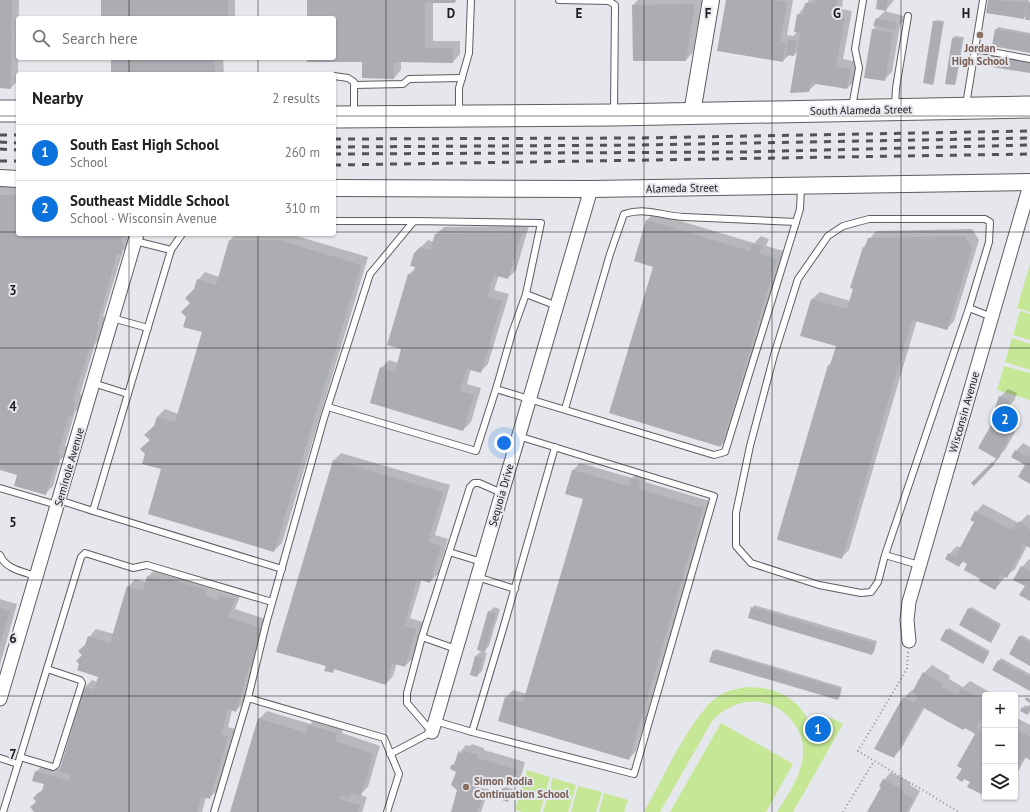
<!DOCTYPE html>
<meta charset="utf-8">
<style>
body{margin:0;font-family:"PT Sans",sans-serif;background:#f2f2f2;color:#222}
.controls{position:absolute;right:12px;bottom:12px;display:grid;overflow:hidden;border-radius:4px;box-shadow:0 1px 3px #0004}
.controls button{width:36px;height:36px;display:grid;place-items:center;padding:0;border:0;border-bottom:1px solid #e0e0e0;background:#fff;color:#222;font:20px sans-serif}
.you{position:absolute;left:504px;top:443px;width:14px;height:14px;margin:-10px;border:3px solid #fff;border-radius:50%;background:#1a73e8;box-shadow:0 0 0 6px #1a73e833}
.badge{display:grid;place-items:center;width:26px;height:26px;border-radius:50%;background:#0a72da;color:#fff;font-size:13px;font-weight:700}
.pin{position:absolute;translate:-50% -50%;border:2px solid #fff;box-shadow:0 1px 4px #0006}
.list{margin:0;padding:0;list-style:none}
h2{display:flex;justify-content:space-between;align-items:center;height:52px;margin:0;padding:0 16px;font-size:17px}
h2 small{font-size:13px;font-weight:400;color:#767676}
.list li{display:grid;grid-template-columns:26px 1fr auto;gap:12px;align-items:center;box-sizing:border-box;height:56px;padding:0 16px;border-top:1px solid #e0e0e0}
.list b{display:block;font-size:15px;white-space:nowrap}
.list p{margin:0;font-size:13px;white-space:nowrap;color:#767676}
.list em{font-size:13px;font-style:normal;color:#767676}
.icon{flex:none;width:22px;height:22px;fill:none;stroke:currentColor;stroke-width:2;stroke-linecap:round;stroke-linejoin:round}
.map{position:relative;flex:none;width:1030px;height:812px;overflow:hidden}
.search{position:absolute;background:#fff;box-shadow:0 1px 3px #0004;left:16px;top:16px;width:320px;height:44px;display:flex;align-items:center;gap:10px;box-sizing:border-box;padding:0 14px;border-radius:4px;color:#767676;font-size:15px}
.panel{position:absolute;background:#fff;box-shadow:0 1px 3px #0004;left:16px;top:72px;width:320px;height:164px;border-radius:4px}
.map>svg:first-child{display:block}
.green{fill:#c5e796}
.shadow{fill:#0003}
.building{fill:#abadb2}
.lines{fill:none;stroke-linecap:round;stroke-linejoin:round}
.service-casing{stroke:#5c5e62;stroke-width:8}
.minor-casing{stroke:#5c5e62;stroke-width:15}
.tertiary-casing{stroke:#5c5e62;stroke-width:18}
.primary-casing{stroke:#5c5e62;stroke-width:23}
.path{stroke:#909195;stroke-width:2;stroke-dasharray:1 3;stroke-linecap:butt}
.service{stroke:#fff;stroke-width:6}
.minor{stroke:#fff;stroke-width:13}
.tertiary{stroke:#fff;stroke-width:16}
.primary{stroke:#fff;stroke-width:21}
.rail{stroke:#525355;stroke-width:3;stroke-dasharray:7 7;stroke-linecap:butt}
.grid{fill:none;stroke:#202022;stroke-width:1;stroke-opacity:0.55}
.education-dot{fill:#8d6e63;stroke:#e5e7ec;stroke-width:1.5}
.labels{text-anchor:middle;stroke-width:4;stroke-linejoin:round;paint-order:stroke}
.education-label{font-size:11px;font-weight:bold;fill:#785e54;stroke:#e5e7ec}
.street-label{font-size:11px;fill:#202022;stroke:#e5e7ec}
.grid-label{font-size:13px;text-anchor:middle;font-weight:bold;fill:#202022;stroke:#e5e7ec;stroke-width:4;stroke-linejoin:round;paint-order:stroke}
</style>
<div class="map">
<svg width="1030" height="812" viewBox="0 0 1030 812">
<rect width="100%" height="100%" fill="#e5e7ec"/>
<g class="green">
<polygon points="1030,264 1030,312 1017,308"/>
<polygon points="1020,311 1030,314 1030,340 1013,335"/>
<polygon points="1012,338 1030,344 1030,370 1005,362"/>
<polygon points="1004,366 1030,373 1030,400 997,390"/>
<path d="M749,687C787,688 806,706 817,741L830,717L843,724L793,812H777C788,794 802,775 803,754C804,743 800,731 793,722C772,694 735,696 712,721L660,812H644C660,784 694,710 720,695C729,690 739,688 749,687Z"/>
<polygon points="721,723 793,764 766,812 670,812"/>
<polygon points="527,770 550,777 540,812 523,812 515,810"/>
<polygon points="553,778 576,785 568,812 543,812"/>
<polygon points="578,786 602,792 596,812 571,812"/>
<polygon points="604,793 628,800 624,812 599,812"/>
</g>
<g class="shadow">
<polygon points="0,0 19,0 18,80 11,88 0,87"/>
<rect x="102" y="0" width="133" height="18"/>
<polygon points="308,0 457,0 455,2 433,2 433,41 460,41 460,54 453,62 401,61 401,70 394,78 363,61 308,58 334,58 334,18 308,18"/>
<polygon points="638,0 702,0 693,52 686,60 633,5"/>
<polygon points="727,0 793,0 787,35 793,36 797,32 798,15 809,0 843,0 842,9 852,11 843,59 858,62 855,81 847,88 816,84 808,91 798,51 794,55 789,55 783,61"/>
<polygon points="878,0 894,0 886,10"/>
<polygon points="989,0 1029,0 1030,19 1027,15 1024,18 987,12"/>
<polygon points="885,11 904,16 904,21 900,25 892,72 884,80 873,30 877,25 877,19"/>
<polygon points="936,20 944,21 934,82 932,84 934,22"/>
<polygon points="998,27 1030,33 1030,52 996,30"/>
<polygon points="955,36 964,37 956,82 954,84 946,83 953,38"/>
<polygon points="989,54 1030,61 1030,72 987,56"/>
<polygon points="112,58 223,58 224,74 112,74"/>
<polygon points="0,187 18,187 18,234 128,234 128,236 131,236 128,246 123,251 103,316 106,317 100,339 95,344 80,394 83,395 80,407 75,412 65,446 68,447 65,456 60,460 53,486 45,494 19,474 0,469"/>
<polygon points="654,213 754,243 761,236 769,239 766,246 784,251 729,438 721,445 654,266 647,220"/>
<polygon points="529,226 516,270 508,278 499,275 494,290 509,294 488,364 480,372 471,369 467,384 481,388 471,422 463,430 381,368 389,360 398,363 402,349 409,274 416,268 415,253 428,240 434,242 436,234 444,227"/>
<polygon points="972,229 979,240 954,321 947,329 917,320 849,550 841,558 829,365 832,362 837,346 801,335 812,299 820,292 850,301 863,248 876,231"/>
<polygon points="236,234 290,234 368,257 282,543 274,551 162,469 151,440 157,417 165,409 179,414 203,332 191,303 198,280 205,272 219,277 230,240"/>
<polygon points="1008,389 1017,393 1014,401 1007,408 1000,397"/>
<polygon points="999,418 1013,426 1015,432 1005,450 1000,455 1001,456 982,477 997,457 992,426"/>
<polygon points="1023,443 1030,447 1030,483 1026,464 1016,451"/>
<polygon points="341,453 450,485 435,535 448,539 438,574 430,582 422,579 410,618 423,622 413,658 405,666 397,663 393,676 386,684 335,669 332,672 327,666 277,651 334,460"/>
<polygon points="580,463 632,478 639,471 648,474 645,482 710,501 636,751 629,759 506,697 513,690 527,694 585,499 566,493 573,470"/>
<polygon points="983,504 1019,523 1028,514 1030,516 1030,547 1027,546 1015,569 1006,576 995,589 982,578 968,563 964,561 959,566 949,554 957,546 961,548 976,521 976,512"/>
<polygon points="1029,559 1030,560 1030,600 1022,567"/>
<polygon points="155,569 214,583 212,589 224,592 228,587 242,591 235,609 268,620 243,703 236,711 232,710 228,727 235,729 217,791 209,798 206,797 202,812 36,812 37,801 34,798 43,789 45,784 36,772 44,764 61,769 85,687 92,680 97,682 99,676 83,655 89,637 96,629 114,634 128,587 135,579 146,582 148,577"/>
<polygon points="0,599 17,604 0,665"/>
<polygon points="754,605 877,641 874,652 872,654 749,617"/>
<polygon points="494,607 500,609 489,646 483,652 487,653 482,671 477,676 476,656 482,650 489,612"/>
<polygon points="971,607 1001,624 992,639 969,609"/>
<polygon points="949,628 990,651 985,660 947,630"/>
<polygon points="1022,635 1030,640 1030,665 1019,637"/>
<polygon points="716,649 842,687 840,697 837,699 714,651"/>
<polygon points="1001,658 1030,674 1030,690 994,670"/>
<polygon points="932,665 950,676 949,679 963,687 970,681 993,694 985,695 985,716 983,719 985,720 985,790 971,781 963,769 977,733 925,707 901,749 894,756 904,698 912,690 914,691 924,673"/>
<polygon points="1030,704 1030,712 1028,714 1023,708 1025,705 1028,707"/>
<polygon points="267,711 310,724 317,718 344,726 342,733 380,746 368,787 360,795 367,797 362,812 231,812 259,719"/>
<polygon points="1015,717 1030,725 1030,759 1026,757 1015,777"/>
<polygon points="472,744 484,748 484,750 525,762 521,776 514,783 482,777 479,788 489,789 481,812 452,812 458,790 457,772 452,766 456,761 459,753 466,745 470,746"/>
<polygon points="891,772 911,783 910,785 920,791 909,812 868,812 882,786 884,780"/>
<polygon points="505,787 513,789 508,801 503,789"/>
</g>
<g class="building">
<polygon points="0,0 12,0 11,89 0,88"/>
<rect x="101" y="0" width="127" height="18"/>
<polygon points="307,0 455,0 455,3 425,3 425,48 453,48 453,63 394,62 394,79 362,78 362,62 307,62 307,58 334,58 334,18 307,18"/>
<polygon points="726,0 774,0 787,2 780,42 786,43 783,62 717,51"/>
<polygon points="816,0 837,0 835,16 845,18 836,67 851,69 847,89 811,83 809,92 790,93 800,33 794,32 797,14 803,15 805,3 815,4"/>
<polygon points="877,0 888,0 886,11 876,9"/>
<polygon points="988,0 1027,2 1024,19 986,13"/>
<polygon points="1028,2 1030,2 1030,20 1025,20"/>
<polygon points="695,4 686,61 633,61 632,5"/>
<polygon points="876,18 896,22 896,30 873,26"/>
<polygon points="933,21 943,23 933,85 923,83"/>
<polygon points="872,29 893,33 885,81 864,78"/>
<polygon points="995,29 1030,35 1030,53 992,46"/>
<polygon points="952,38 962,39 955,85 945,84"/>
<polygon points="788,39 797,41 794,56 786,55"/>
<polygon points="986,56 1030,63 1030,73 985,66"/>
<rect x="111" y="58" width="104" height="16"/>
<polygon points="0,195 18,195 18,234 123,234 121,243 124,244 121,255 117,254 97,324 99,325 93,347 90,347 73,401 76,402 72,416 69,415 58,453 61,454 58,465 55,464 46,495 14,486 17,475 0,470"/>
<polygon points="646,220 750,251 752,244 762,246 759,253 777,259 721,447 609,413 653,267 634,261"/>
<polygon points="522,233 508,279 494,275 487,297 502,301 481,373 467,369 460,391 474,395 463,431 370,403 380,367 395,372 401,349 387,345 408,274 413,275 415,267 410,266 414,253 420,247 430,250 435,234"/>
<polygon points="965,236 972,248 947,330 912,320 842,559 778,540 777,539 828,365 830,365 836,346 800,336 811,299 847,309 853,289 850,288 863,247 865,248 868,238"/>
<polygon points="229,240 279,240 361,265 274,552 148,514 161,469 142,464 145,454 140,449 150,440 144,435 154,426 157,417 175,422 202,332 183,327 186,317 181,312 190,303 185,298 194,289 197,279 216,285"/>
<polygon points="999,396 1010,400 1007,409 1003,408 1002,410 995,408"/>
<polygon points="991,425 1006,433 1008,440 997,459 978,448"/>
<polygon points="1015,450 1028,457 1030,454 1030,484 1018,477 1025,465 1011,457"/>
<polygon points="333,460 443,492 428,542 441,546 430,583 417,579 404,626 416,629 405,667 392,663 386,685 334,669 333,673 324,671 326,666 276,652"/>
<polygon points="992,462 995,464 974,486 971,483"/>
<polygon points="572,470 629,486 631,478 641,481 638,489 703,508 629,760 498,721 505,697 523,702 583,499 565,494"/>
<polygon points="975,511 1011,530 1020,521 1030,530 1030,548 1023,544 1021,548 1023,549 1007,578 1001,574 997,581 1000,582 995,590 979,581 980,579 964,570 967,564 962,561 959,567 945,559 948,553 955,557 974,522 970,520"/>
<polygon points="1021,566 1030,571 1030,601 1019,595 1025,586 1013,580"/>
<polygon points="147,576 167,582 168,579 207,590 205,596 218,600 220,595 235,599 228,617 261,628 251,667 249,667 236,712 228,709 221,734 228,736 210,799 201,797 197,812 34,812 30,807 36,802 33,798 39,792 41,794 44,784 32,781 35,771 69,781 71,775 59,772 84,687 94,690 98,677 77,670 79,664 76,661 82,655 78,651 85,645 88,636 110,643 127,586 143,591"/>
<polygon points="751,607 875,643 872,655 748,618"/>
<polygon points="0,608 10,611 0,644"/>
<polygon points="968,608 1000,626 991,643 959,625"/>
<polygon points="488,611 496,613 485,652 477,650"/>
<polygon points="946,629 989,653 983,664 940,640"/>
<polygon points="1019,636 1030,643 1030,666 1009,654"/>
<polygon points="713,650 841,689 838,700 709,662"/>
<polygon points="475,656 483,658 477,677 470,675"/>
<polygon points="998,660 1030,677 1030,691 992,670"/>
<polygon points="923,672 943,684 942,687 957,695 961,688 985,701 982,710 985,711 976,727 985,732 985,791 981,794 967,787 970,782 964,779 962,782 956,778 962,769 957,766 975,734 965,728 963,730 922,707 894,758 874,749 903,697 914,703 918,696 912,692"/>
<polygon points="1026,697 1030,699 1030,703 1025,700"/>
<polygon points="1027,706 1030,707 1028,715 1020,711 1022,707 1026,709"/>
<polygon points="258,718 306,733 308,725 337,733 335,741 373,754 361,796 351,793 349,797 340,795 339,799 360,805 357,812 230,812"/>
<polygon points="1015,728 1030,737 1030,760 1024,757 1015,773"/>
<polygon points="459,749 459,753 462,754 463,751 478,755 477,758 518,770 514,784 477,777 472,795 483,797 477,812 451,812 457,790 451,785 456,772 450,769 451,765 454,765"/>
<polygon points="883,779 904,791 903,793 914,799 906,812 867,812 881,787 879,786"/>
<polygon points="502,788 512,791 508,802 499,799"/>
</g>
<g class="lines">
<defs>
<g id="service">
<polyline points="559,0 609,1 615,5 614,111"/>
<polyline points="975,49 1030,59"/>
<polyline points="334,76 348,78 354,82 354,114"/>
<polyline points="354,85 403,84 409,79 462,78"/>
<polyline points="966,105 983,0"/>
<polyline points="895,106 896,88 908,16"/>
<polyline points="852,107 859,68 855,49 863,0"/>
<polyline points="459,113 459,88 469,53 471,0"/>
<polyline points="334,221 414,221"/>
<polyline points="182,234 171,250 93,511 282,569"/>
<polyline points="135,241 171,250"/>
<polyline points="557,306 526,294 512,333 496,389 714,455 725,452 796,222 800,209 801,187"/>
<polyline points="969,308 992,317"/>
<polyline points="112,318 148,328"/>
<polyline points="93,383 128,394"/>
<polyline points="328,407 476,451 496,389"/>
<path d="M565,409L610,254L624,214C647,207 662,216 684,217C722,219 759,220 796,222"/>
<polyline points="518,436 714,496 634,774 472,732 503,629 555,447"/>
<polyline points="0,488 57,505"/>
<polyline points="59,500 93,511"/>
<polyline points="449,552 482,562"/>
<path d="M0,555C5,569 24,572 36,576"/>
<polyline points="885,555 878,582 871,592 861,593 819,585 751,563 736,546 736,513 750,446 774,355 798,279 828,236 843,226 869,219 985,219 990,222 989,242 969,308 885,555 919,565"/>
<polyline points="477,577 515,589"/>
<polyline points="422,637 456,649"/>
<polyline points="435,721 472,732"/>
<polyline points="390,754 432,732 407,703 407,693 422,637 470,487 474,483 479,483 502,493"/>
<polyline points="20,757 53,767 56,765 82,683 80,680 47,669"/>
<polyline points="0,758 18,764 3,812"/>
<polyline points="18,764 81,557 85,553 133,568 147,565 272,602"/>
<polyline points="214,812 248,698"/>
<polyline points="387,812 399,774 384,738 248,698 266,624 324,418 370,274 414,221 541,223 526,294"/>
</g>
<g id="minor">
<polyline points="909,641 907,620 909,602 1030,185"/>
<polyline points="0,699 137,234"/>
<polyline points="432,732 591,189"/>
</g>
<g id="tertiary">
<polyline points="692,113 711,0"/>
<polyline points="0,178 18,179"/>
<polyline points="334,188 591,189 1030,182"/>
</g>
<g id="primary">
<polyline points="0,111 18,111"/>
<polyline points="334,117 614,115 1030,107"/>
</g>
</defs>
<use href="#service" class="service-casing"/>
<use href="#minor" class="minor-casing"/>
<use href="#tertiary" class="tertiary-casing"/>
<use href="#primary" class="primary-casing"/>
<g class="path">
<polyline points="908,652 907,669 858,751 959,812"/>
<polyline points="843,812 874,761"/>
</g>
<use href="#service" class="service"/>
<use href="#minor" class="minor"/>
<use href="#tertiary" class="tertiary"/>
<use href="#primary" class="primary"/>
<g class="rail">
<polyline points="0,135 18,135"/>
<polyline points="334,139 640,138 1030,131"/>
<polyline points="0,142 18,143"/>
<polyline points="334,147 641,145 1030,138"/>
<polyline points="0,149 18,150"/>
<polyline points="334,154 742,152 1030,145"/>
<polyline points="0,161 18,161"/>
<polyline points="334,165 1030,154"/>
</g>
</g>
<path class="grid" d="M129,0V18M258,0V18M386,0V812M515,0V812M644,0V812M772,0V812M901,0V812M129,58V74M258,58V74M0,116H18M334,116H1030M0,232H18M334,232H1030M129,234V812M258,234V812M0,348H1030M0,464H1030M0,580H1030M0,696H985M1015,696H1030"/>
<g class="education-dot">
<circle cx="980" cy="35" r="4"/>
<circle cx="466" cy="787" r="4"/>
</g>
<g class="labels">
<g class="education-label">
<text x="980" y="52">Jordan<tspan x="980" dy="13">High School</tspan></text>
<text x="474" y="785" text-anchor="start">Simon Rodia<tspan x="474" dy="13">Continuation School</tspan></text>
</g>
<g class="street-label">
<text transform="translate(861 110) rotate(-1)" y="4">South Alameda Street</text>
<text transform="translate(682 188) rotate(-1)" y="4">Alameda Street</text>
<text transform="translate(964 412) rotate(-74)" y="4">Wisconsin Avenue</text>
<text transform="translate(69 467) rotate(-74)" y="4">Seminole Avenue</text>
<text transform="translate(501 495) rotate(-74)" y="4">Sequoia Drive</text>
</g>
</g>
<g class="grid-label">
<text x="451" y="18">D</text>
<text x="579" y="18">E</text>
<text x="708" y="18">F</text>
<text x="837" y="18">G</text>
<text x="966" y="18">H</text>
<text x="13" y="295">3</text>
<text x="13" y="411">4</text>
<text x="13" y="527">5</text>
<text x="13" y="643">6</text>
<text x="13" y="759">7</text>
</g>
</svg>
<div class="controls">
<button>+</button>
<button>−</button>
<button><svg class="icon" aria-label="layers" viewBox="0 0 24 24"><path d="M12 4l9 5-9 5-9-5zM3 14l9 5 9-5"/></svg></button>
</div>
<div class="you"></div>
<div class="pin badge" style="left:818px;top:729px">1</div>
<div class="pin badge" style="left:1005px;top:419px">2</div>
<div class="search"><svg class="icon" aria-label="search" viewBox="0 0 24 24"><circle cx="10" cy="10" r="6"/><path d="M15 15l6 6"/></svg>Search here</div>
<section class="panel">
<h2>Nearby<small>2 results</small></h2>
<ul class="list">
<li><span class="badge">1</span><div><b>South East High School</b><p>School</p></div><em>260 m</em></li>
<li><span class="badge">2</span><div><b>Southeast Middle School</b><p>School · Wisconsin Avenue</p></div><em>310 m</em></li>
</ul>
</section>
</div>
